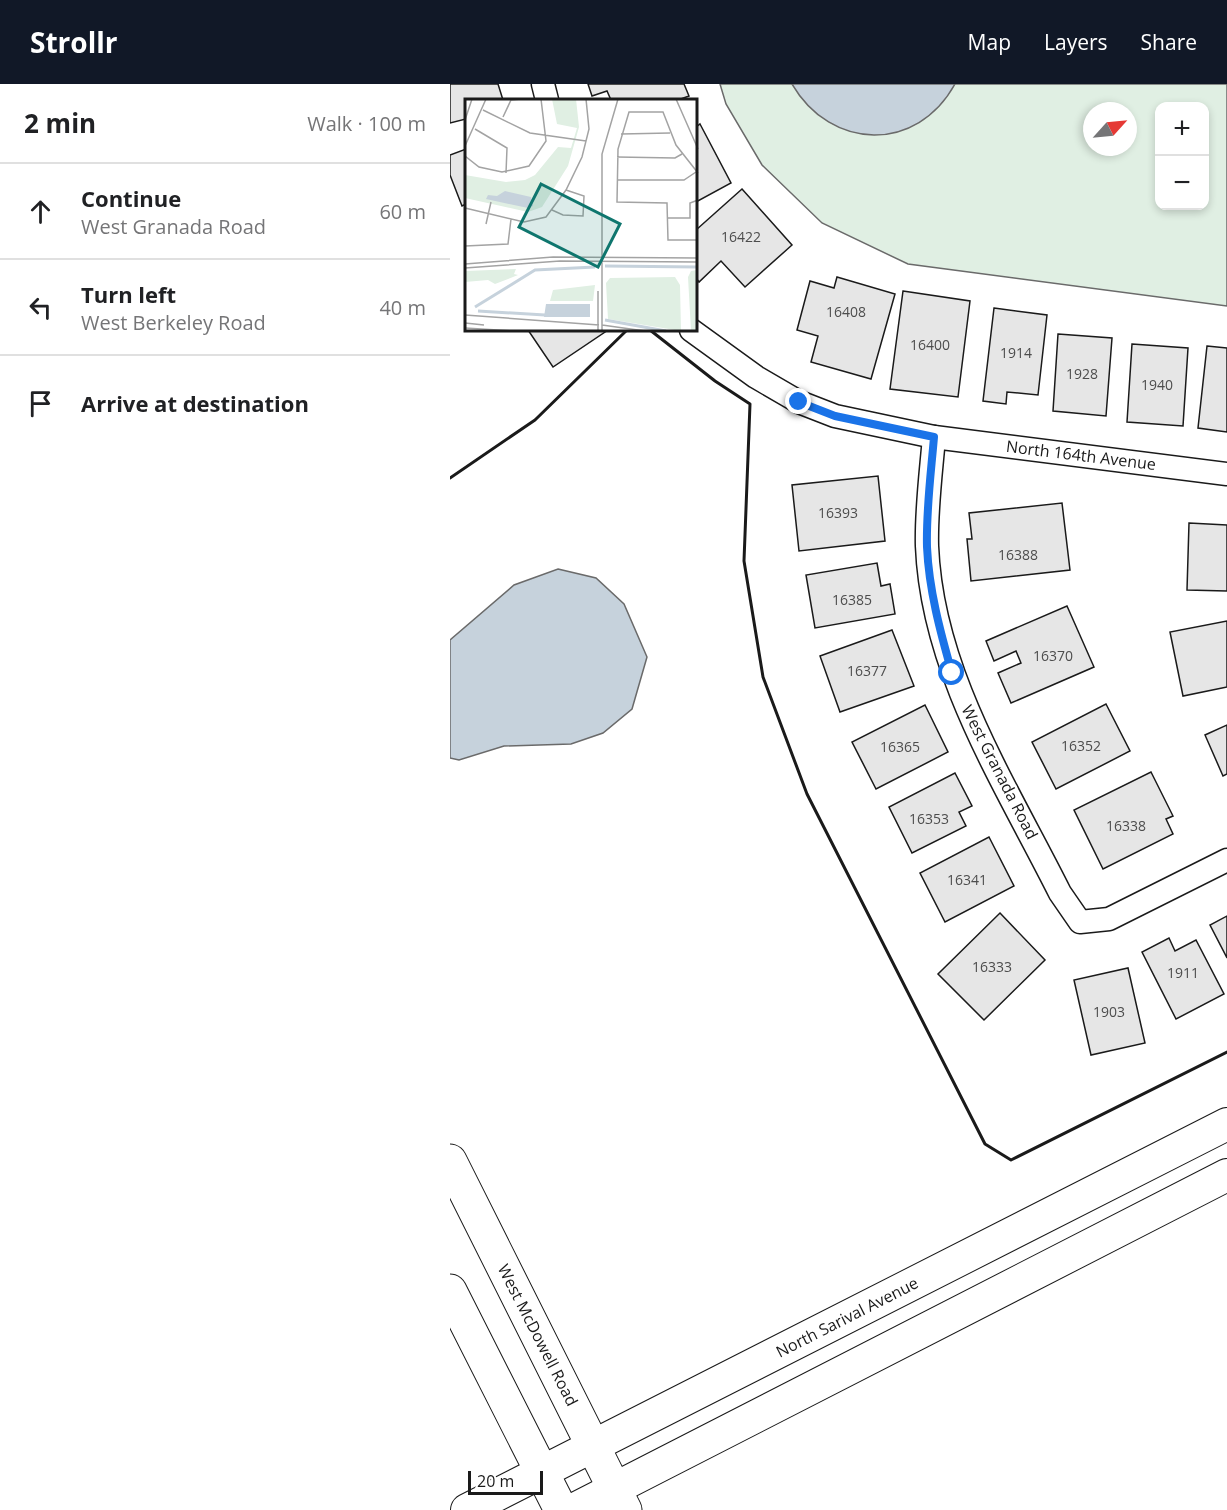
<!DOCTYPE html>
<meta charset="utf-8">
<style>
body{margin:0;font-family:"Open Sans",sans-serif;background:#f2f2f2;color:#202124}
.controls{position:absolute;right:18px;top:18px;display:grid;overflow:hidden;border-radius:12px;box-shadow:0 3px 9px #0003}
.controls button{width:54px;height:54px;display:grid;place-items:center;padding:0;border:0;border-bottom:2px solid #e0e0e0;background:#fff;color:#202124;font:30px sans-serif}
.compass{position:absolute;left:633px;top:18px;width:54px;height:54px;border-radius:50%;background:#fff;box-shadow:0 3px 9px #0003;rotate:63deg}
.scale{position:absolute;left:18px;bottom:15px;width:75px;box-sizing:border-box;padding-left:6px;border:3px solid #1a1a1a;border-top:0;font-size:16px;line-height:21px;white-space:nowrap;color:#1a1a1a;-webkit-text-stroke:4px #fff;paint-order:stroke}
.stop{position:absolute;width:18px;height:18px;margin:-14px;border:4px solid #1a73e8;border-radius:50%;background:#fff}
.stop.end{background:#1a73e8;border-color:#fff;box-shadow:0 2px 6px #0008}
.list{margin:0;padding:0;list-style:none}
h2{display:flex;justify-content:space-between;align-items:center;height:78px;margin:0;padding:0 24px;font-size:26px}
h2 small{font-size:20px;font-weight:400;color:#757577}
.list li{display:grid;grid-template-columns:39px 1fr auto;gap:18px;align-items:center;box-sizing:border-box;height:96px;padding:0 24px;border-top:2px solid #e0e0e0}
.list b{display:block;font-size:22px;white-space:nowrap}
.list p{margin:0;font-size:20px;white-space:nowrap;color:#757577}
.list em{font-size:20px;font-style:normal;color:#757577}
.icon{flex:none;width:33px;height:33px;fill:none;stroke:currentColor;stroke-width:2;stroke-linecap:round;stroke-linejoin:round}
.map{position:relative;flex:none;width:777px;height:1426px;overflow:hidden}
header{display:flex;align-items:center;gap:36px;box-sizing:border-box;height:84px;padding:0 30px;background:#111827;color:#fff}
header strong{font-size:28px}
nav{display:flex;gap:33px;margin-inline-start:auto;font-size:21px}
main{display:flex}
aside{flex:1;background:#fff}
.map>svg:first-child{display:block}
.green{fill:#e0efe3;stroke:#6a6a6a;stroke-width:1.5;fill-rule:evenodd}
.water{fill:#c6d2dc;stroke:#6a6a6a;stroke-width:1.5}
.building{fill:#e6e6e6;stroke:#1a1a1a;stroke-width:1.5}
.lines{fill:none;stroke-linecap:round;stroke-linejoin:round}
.minor-casing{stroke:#1a1a1a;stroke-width:25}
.secondary-casing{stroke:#1a1a1a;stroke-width:34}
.primary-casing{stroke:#1a1a1a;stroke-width:35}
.minor{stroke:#fff;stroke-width:22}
.secondary{stroke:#fff;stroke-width:32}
.primary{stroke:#fff;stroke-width:33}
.wall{stroke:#1a1a1a;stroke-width:3}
.route{stroke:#1a73e8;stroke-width:8}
.labels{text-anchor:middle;stroke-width:4.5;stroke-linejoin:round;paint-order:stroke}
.number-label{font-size:14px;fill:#4d4d4d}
.street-label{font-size:16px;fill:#1a1a1a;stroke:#fff}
.inset-river{fill:none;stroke:#c6d2dc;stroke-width:3}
.inset-road{fill:none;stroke:#a3a3a3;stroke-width:1.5}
.view{fill:#0f766e;fill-opacity:0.15;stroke:#0f766e;stroke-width:3}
.inset-edge{fill:none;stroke:#1a1a1a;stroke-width:3}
</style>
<header>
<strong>Strollr</strong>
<nav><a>Map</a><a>Layers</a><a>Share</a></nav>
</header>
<main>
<aside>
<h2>2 min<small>Walk · 100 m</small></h2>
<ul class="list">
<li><svg class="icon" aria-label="ahead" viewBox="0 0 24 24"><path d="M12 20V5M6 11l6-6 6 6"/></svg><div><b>Continue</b><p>West Granada Road</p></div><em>60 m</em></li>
<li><svg class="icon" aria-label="left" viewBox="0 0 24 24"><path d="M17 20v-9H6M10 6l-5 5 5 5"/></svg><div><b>Turn left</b><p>West Berkeley Road</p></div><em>40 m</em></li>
<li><svg class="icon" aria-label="arrive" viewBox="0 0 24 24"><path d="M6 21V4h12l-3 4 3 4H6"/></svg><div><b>Arrive at destination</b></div></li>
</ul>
</aside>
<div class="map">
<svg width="777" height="1426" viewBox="0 0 777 1426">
<rect width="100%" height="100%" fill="#fff"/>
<path class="green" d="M270,0H777V222L458,180L372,139L312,81L276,20ZM710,22H754V122H710ZM642,27H678V63H642Z"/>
<g class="water">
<path d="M342,0H505C467,69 381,67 342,0Z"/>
<polygon points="108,485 146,494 174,520 197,573 182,625 153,649 121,660 54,662 9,676 0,674 0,556 64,501"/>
</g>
<g class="building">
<polygon points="0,0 48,0 53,16 16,16 16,35 0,39"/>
<polygon points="138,0 234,0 239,12 228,16 161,16 157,7 142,12"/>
<polygon points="250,40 281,99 246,118 246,43"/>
<polygon points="16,65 16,120 12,122 0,91 0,71"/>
<polygon points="292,105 342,161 295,203 271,177 249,198 246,194 246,146"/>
<polygon points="387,193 445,210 421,295 361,278 368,252 347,246 360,197 384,204"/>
<polygon points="453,207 520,217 508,313 440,305"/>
<polygon points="544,224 597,231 588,311 557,308 556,320 533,317"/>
<polygon points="78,246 158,246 103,283"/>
<polygon points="608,250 662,254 656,332 603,327"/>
<polygon points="682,260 738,264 733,342 677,338"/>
<polygon points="757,262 777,264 777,348 748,344"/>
<polygon points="428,392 435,457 349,467 342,401"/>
<polygon points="612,419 620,486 521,497 517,455 522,455 519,429"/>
<polygon points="739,439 777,441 777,507 737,506"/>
<polygon points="427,479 431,502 440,500 445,530 365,544 356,491"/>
<polygon points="617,522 644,583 561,619 548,589 571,579 566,567 544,577 536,557"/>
<polygon points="777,537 777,603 733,612 720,548"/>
<polygon points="442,546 464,602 390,628 370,572"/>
<polygon points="656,620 680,667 606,705 582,658"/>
<polygon points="475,621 498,668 426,705 402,658"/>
<polygon points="777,641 777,690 773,692 755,651"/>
<polygon points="701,688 723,732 716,735 723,750 653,785 624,726"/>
<polygon points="505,689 522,722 509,728 516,742 462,769 439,723"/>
<polygon points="539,753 564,802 495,838 470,789"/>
<polygon points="550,829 595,876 534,936 488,890"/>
<polygon points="777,832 777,874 760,841"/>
<polygon points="719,854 725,867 746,856 774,910 726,935 692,868"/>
<polygon points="678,884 695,959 641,971 624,896"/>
</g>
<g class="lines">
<defs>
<g id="minor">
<polyline points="93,0 97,16"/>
<polyline points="241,246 306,293 349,318 385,332 484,353 777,390"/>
<path d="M484,353C481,389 476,426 477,462C482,588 555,699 610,809L630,838L659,835L777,776"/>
</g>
<g id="secondary">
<polyline points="17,1426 777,1040"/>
<polyline points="123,1426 777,1091"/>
</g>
<g id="primary">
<polyline points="0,1077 175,1426"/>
<polyline points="0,1207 111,1426"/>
</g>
</defs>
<use href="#minor" class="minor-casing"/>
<use href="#secondary" class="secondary-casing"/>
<use href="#primary" class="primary-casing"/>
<use href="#minor" class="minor"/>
<use href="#secondary" class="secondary"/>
<use href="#primary" class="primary"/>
<g class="wall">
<polyline points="200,246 265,297 300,320 294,477 313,593 357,710 535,1060 561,1076 777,968"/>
<polyline points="0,394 85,336 177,246"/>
</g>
</g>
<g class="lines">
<path class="route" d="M349,318L385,332L484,353C481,389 476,426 477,463C479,506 490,547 502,589"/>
</g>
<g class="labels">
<g class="number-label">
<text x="291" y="158">16422</text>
<text x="396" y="233">16408</text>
<text x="480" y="266">16400</text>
<text x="566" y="274">1914</text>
<text x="632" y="295">1928</text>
<text x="707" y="306">1940</text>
<text x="388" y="434">16393</text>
<text x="568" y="476">16388</text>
<text x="402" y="521">16385</text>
<text x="603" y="577">16370</text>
<text x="417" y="592">16377</text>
<text x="631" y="667">16352</text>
<text x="450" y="668">16365</text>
<text x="479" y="740">16353</text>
<text x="676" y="747">16338</text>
<text x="517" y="801">16341</text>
<text x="542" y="888">16333</text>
<text x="733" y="894">1911</text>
<text x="659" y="933">1903</text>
</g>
<g class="street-label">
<text transform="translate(631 371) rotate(7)" y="6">North 164th Avenue</text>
<text transform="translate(550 688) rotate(63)" y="6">West Granada Road</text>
<text transform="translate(397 1233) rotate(-27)" y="6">North Sarival Avenue</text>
<text transform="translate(88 1251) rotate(63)" y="6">West McDowell Road</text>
</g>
</g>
<g transform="translate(15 15)">
<rect width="232" height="232" fill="#fff"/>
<path d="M87,0H111L114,28L103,67L77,108L63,113L0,99V76L41,83L60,81L70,76L93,48L106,49L112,29L92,25ZM51,170L49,175L53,176L30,185L23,181L0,183V172ZM232,171V232H226L223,178L226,172ZM210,178L215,186L216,232L143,220L141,184L145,179ZM130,186L128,202H85L88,191Z" fill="#e0efe3"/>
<path d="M40,92L66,98L68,107L63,109L21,100L23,96L32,97ZM81,205H125V218H79Z" fill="#c6d2dc"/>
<path class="inset-river" d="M140,167L233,168M10,208L70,171L130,168M13,212L80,216M140,221L201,232"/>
<path class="inset-road" d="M211,0L233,50M18,11L65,34L121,42M38,18L46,1L56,0M0,21L7,0M10,30L42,49L41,74M156,35L205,34M0,47L21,0M0,57L14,68L37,73L64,67L81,42L76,0M152,58L210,59L217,55M233,74L211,46L198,13H164L153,50L152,103L202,104L203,141H233M152,81H219L231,73M0,109L59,123L81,118L101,91L117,58L124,30L121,0M87,111L98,116L118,117L119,97L101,91M203,119H225V104L233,101M21,125L26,103M0,147L43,145L46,120M0,165L88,158L233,159M0,169L95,162L233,163M0,216L134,226M0,224L19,226M137,226L180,232M0,229L48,232M133,232V192M137,232V55L153,0"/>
<path class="view" d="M76,85L155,125L133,168L54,128Z"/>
<rect width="232" height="232" class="inset-edge"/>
</g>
</svg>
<div class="controls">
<button>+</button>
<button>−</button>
</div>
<svg class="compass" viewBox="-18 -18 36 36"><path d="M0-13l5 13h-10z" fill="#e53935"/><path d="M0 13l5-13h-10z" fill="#757577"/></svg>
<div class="scale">20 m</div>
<div class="stop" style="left:502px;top:589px"></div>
<div class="stop end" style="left:349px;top:318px"></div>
</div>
</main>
